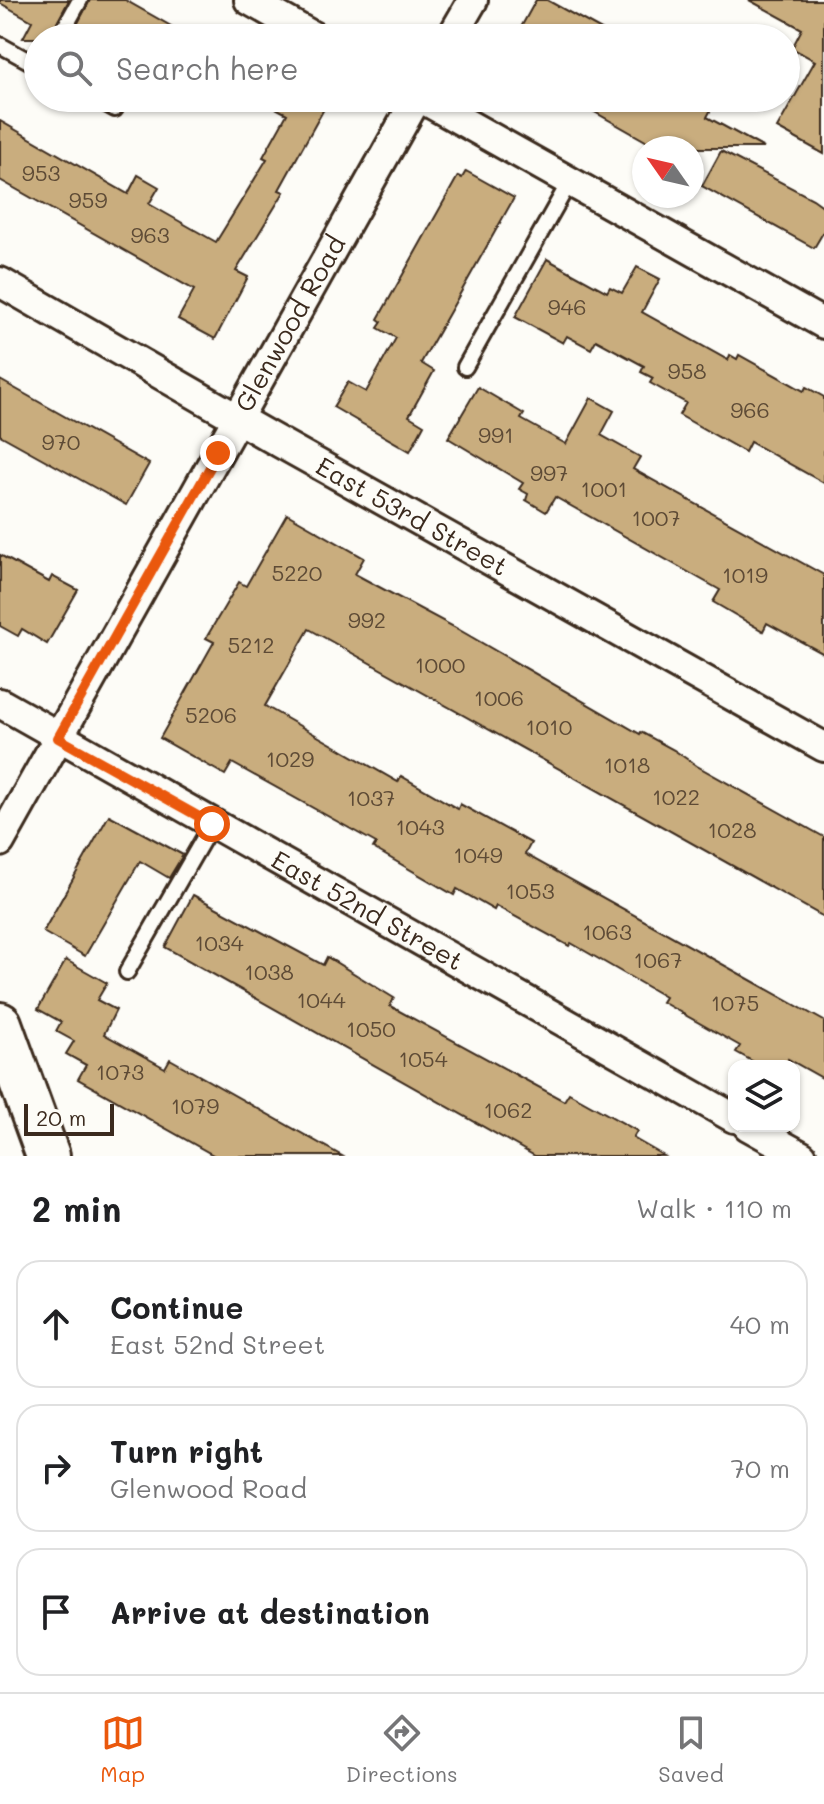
<!DOCTYPE html>
<meta charset="utf-8">
<style>
body{margin:0;font-family:Mali,sans-serif;background:#f2f2f2;color:#202124}
.controls{position:absolute;right:24px;bottom:24px;display:grid;overflow:hidden;border-radius:16px;box-shadow:0 2px 6px #0004}
.controls button{width:72px;height:72px;display:grid;place-items:center;padding:0;border:0;border-bottom:2px solid #e0e0e0;background:#fff;color:#202124;font:40px sans-serif}
.compass{position:absolute;left:632px;top:136px;width:72px;height:72px;border-radius:50%;background:#fff;box-shadow:0 2px 6px #0004;rotate:304deg}
.scale{position:absolute;left:24px;bottom:20px;width:90px;box-sizing:border-box;padding-left:8px;border:4px solid #3b2a1e;border-top:0;font-size:22px;line-height:28px;white-space:nowrap;color:#3b2a1e;-webkit-text-stroke:6px #fdfcf7;paint-order:stroke}
.stop{position:absolute;width:24px;height:24px;margin:-18px;border:6px solid #ea580c;border-radius:50%;background:#fff}
.stop.end{background:#ea580c;border-color:#fff;box-shadow:0 2px 8px #0008}
.list{margin:0;padding:0;list-style:none}
h2{display:flex;justify-content:space-between;align-items:center;height:104px;margin:0;padding:0 32px;font-size:34px}
h2 small{font-size:26px;font-weight:400;color:#757577}
.list li{display:grid;grid-template-columns:52px 1fr auto;gap:24px;align-items:center;box-sizing:border-box;height:128px;margin:0 16px 16px;padding:0 16px;border:2px solid #e0e0e0;border-radius:24px}
.list b{display:block;font-size:30px;white-space:nowrap}
.list p{margin:0;font-size:26px;white-space:nowrap;color:#757577}
.list em{font-size:26px;font-style:normal;color:#757577}
.icon{flex:none;width:44px;height:44px;fill:none;stroke:currentColor;stroke-width:2;stroke-linecap:round;stroke-linejoin:round}
.map{position:relative;flex:none;width:824px;height:1156px;overflow:hidden}
.search{position:absolute;background:#fff;box-shadow:0 2px 6px #0004;left:24px;right:24px;top:24px;height:88px;display:flex;align-items:center;gap:20px;box-sizing:border-box;padding:0 28px;border-radius:44px;color:#757577;font-size:30px}
.sheet{height:536px;background:#fff}
nav{display:flex;justify-content:space-around;align-items:center;box-sizing:border-box;height:112px;border-top:2px solid #e0e0e0;background:#fff;font-size:22px;color:#757577}
nav a{display:grid;justify-items:center;gap:4px}
nav .on{color:#ea580c}
.map>svg:first-child{display:block}
.building{fill:#c9ad7e;stroke:#3b2a1e;stroke-width:2}
.lines{fill:none;stroke-linecap:round;stroke-linejoin:round}
.lane-casing{stroke:#3b2a1e;stroke-width:20}
.street-casing{stroke:#3b2a1e;stroke-width:34}
.secondary-casing{stroke:#3b2a1e;stroke-width:48}
.lane{stroke:#fdfcf7;stroke-width:14}
.street{stroke:#fdfcf7;stroke-width:28}
.secondary{stroke:#fdfcf7;stroke-width:42}
.route{stroke:#ea580c;stroke-width:10}
.labels{text-anchor:middle;stroke-width:6;stroke-linejoin:round;paint-order:stroke}
.number-label{font-size:22px;fill:#5e4b36}
.street-label{font-size:26px;fill:#3b2a1e;stroke:#fdfcf7}
</style>
<div class="map">
<svg width="824" height="1156" viewBox="0 0 824 1156">
<rect width="100%" height="100%" fill="#fdfcf7"/>
<filter id="ink" filterUnits="userSpaceOnUse"><feTurbulence type="fractalNoise" baseFrequency=".0125" numOctaves="2"/><feDisplacementMap in="SourceGraphic" scale="16" xChannelSelector="R" yChannelSelector="G"/><feConvolveMatrix kernelMatrix="1 2 1 2 8 2 1 2 1" color-interpolation-filters="sRGB"/></filter>
<g filter="url(#ink)">
<g class="building">
<polygon points="0,0 69,0 49,38 23,38 32,21 0,3"/>
<polygon points="90,0 125,0 192,38 70,38"/>
<polygon points="536,0 547,0 616,38 515,38"/>
<polygon points="749,0 824,0 824,154 777,128 815,61 792,48 802,29"/>
<polygon points="257,98 330,98 279,190 284,192 236,271 248,277 215,339 178,319 194,290 0,180 0,121 128,194 138,175 159,187 149,204 216,242 267,159 263,157 287,114"/>
<polygon points="570,98 699,98 713,106 707,117 764,148 658,148"/>
<polygon points="721,151 813,199 824,207 824,231 814,248 702,186"/>
<polygon points="466,171 514,198 421,363 434,371 409,416 424,425 410,451 333,407 348,382 366,392 396,338 378,328 382,322 378,319 458,176 462,178"/>
<polygon points="547,259 607,292 610,287 622,293 637,267 660,279 642,312 728,360 730,355 737,359 739,355 804,391 806,387 824,397 824,483 750,442 745,452 679,415 686,403 650,383 653,378 641,372 644,366 596,340 591,349 567,336 563,343 515,317"/>
<polygon points="0,380 149,464 126,505 0,435"/>
<polygon points="478,387 524,414 521,419 566,444 591,398 614,411 601,435 640,457 633,469 824,575 824,654 767,623 763,631 713,602 720,590 555,497 546,512 526,500 528,494 519,489 523,483 448,438"/>
<polygon points="287,514 364,558 355,574 456,628 640,734 641,732 674,750 697,766 824,837 824,917 309,629 265,706 398,782 401,776 458,809 460,804 531,843 525,854 824,1021 824,1079 788,1059 785,1066 761,1066 736,1052 740,1046 662,1002 665,997 571,943 569,946 496,906 494,910 457,889 454,895 373,848 376,843 232,763 225,775 160,738 214,642 206,638 239,582 246,586"/>
<polygon points="0,555 49,582 52,576 78,590 47,644 22,629 18,636 0,626"/>
<polygon points="109,815 183,855 169,878 140,861 85,956 43,932"/>
<polygon points="193,895 323,965 327,957 394,998 390,1006 564,1101 569,1093 637,1131 633,1138 664,1156 535,1156 165,947"/>
<polygon points="66,960 107,983 97,1000 116,1010 104,1034 165,1068 170,1059 342,1156 215,1156 78,1079 86,1065 66,1054 74,1041 56,1031 61,1022 38,1009"/>
</g>
<g class="lines">
<defs>
<g id="lane">
<polyline points="59,38 80,0"/>
<polyline points="0,45 38,66"/>
<polyline points="95,98 115,109"/>
<polyline points="465,367 570,181"/>
<polyline points="127,972 212,824"/>
</g>
<g id="street">
<polyline points="249,0 316,38"/>
<polyline points="451,38 473,0"/>
<polyline points="421,98 824,324"/>
<path id="s1" d="M0,282L268,436L824,747"/>
<path id="s2" d="M0,703L734,1118"/>
<path id="s3" d="M0,842L417,98"/>
<polyline points="748,1126 802,1156"/>
</g>
<polyline id="secondary" points="0,1024 48,1156"/>
</defs>
<use href="#lane" class="lane-casing"/>
<use href="#street" class="street-casing"/>
<use href="#secondary" class="secondary-casing"/>
<use href="#lane" class="lane"/>
<use href="#street" class="street"/>
<use href="#secondary" class="secondary"/>
</g>
</g>
<g class="lines" filter="url(#ink)">
<polyline class="route" points="212,824 58,738 218,453"/>
</g>
<g class="labels">
<g class="number-label">
<text x="41" y="181">953</text>
<text x="88" y="208">959</text>
<text x="150" y="243">963</text>
<text x="567" y="315">946</text>
<text x="687" y="379">958</text>
<text x="750" y="418">966</text>
<text x="496" y="443">991</text>
<text x="61" y="450">970</text>
<text x="549" y="481">997</text>
<text x="604" y="497">1001</text>
<text x="656" y="526">1007</text>
<text x="297" y="581">5220</text>
<text x="745" y="583">1019</text>
<text x="367" y="628">992</text>
<text x="251" y="653">5212</text>
<text x="440" y="673">1000</text>
<text x="499" y="706">1006</text>
<text x="211" y="723">5206</text>
<text x="549" y="735">1010</text>
<text x="290" y="767">1029</text>
<text x="627" y="773">1018</text>
<text x="676" y="805">1022</text>
<text x="371" y="806">1037</text>
<text x="420" y="835">1043</text>
<text x="732" y="838">1028</text>
<text x="478" y="863">1049</text>
<text x="530" y="899">1053</text>
<text x="607" y="940">1063</text>
<text x="219" y="951">1034</text>
<text x="658" y="968">1067</text>
<text x="269" y="980">1038</text>
<text x="321" y="1008">1044</text>
<text x="735" y="1011">1075</text>
<text x="371" y="1037">1050</text>
<text x="423" y="1067">1054</text>
<text x="120" y="1080">1073</text>
<text x="195" y="1114">1079</text>
<text x="508" y="1118">1062</text>
</g>
<g class="street-label">
<text dy="9" stroke="none"><textPath href="#s3" startOffset="594">Glenwood Road</textPath></text>
<text dy="9" stroke="none"><textPath href="#s1" startOffset="474">East 53rd Street</textPath></text>
<text dy="9" stroke="none"><textPath href="#s2" startOffset="422">East 52nd Street</textPath></text>
</g>
</g>
</svg>
<div class="controls">
<button><svg class="icon" aria-label="layers" viewBox="0 0 24 24"><path d="M12 4l9 5-9 5-9-5zM3 14l9 5 9-5"/></svg></button>
</div>
<svg class="compass" viewBox="-18 -18 36 36"><path d="M0-13l5 13h-10z" fill="#e53935"/><path d="M0 13l5-13h-10z" fill="#757577"/></svg>
<div class="scale">20 m</div>
<div class="stop" style="left:212px;top:824px"></div>
<div class="stop end" style="left:218px;top:453px"></div>
<div class="search"><svg class="icon" aria-label="search" viewBox="0 0 24 24"><circle cx="10" cy="10" r="6"/><path d="M15 15l6 6"/></svg>Search here</div>
</div>
<section class="sheet">
<h2>2 min<small>Walk · 110 m</small></h2>
<ul class="list">
<li><svg class="icon" aria-label="ahead" viewBox="0 0 24 24"><path d="M12 20V5M6 11l6-6 6 6"/></svg><div><b>Continue</b><p>East 52nd Street</p></div><em>40 m</em></li>
<li><svg class="icon" aria-label="right" viewBox="0 0 24 24"><path d="M7 20v-9h11M14 6l5 5-5 5"/></svg><div><b>Turn right</b><p>Glenwood Road</p></div><em>70 m</em></li>
<li><svg class="icon" aria-label="arrive" viewBox="0 0 24 24"><path d="M6 21V4h12l-3 4 3 4H6"/></svg><div><b>Arrive at destination</b></div></li>
</ul>
</section>
<nav>
<a class="on"><svg class="icon" aria-label="map" viewBox="0 0 24 24"><path d="M3 6l6-2 6 2 6-2v14l-6 2-6-2-6 2zM9 4v14M15 6v14"/></svg>Map</a>
<a><svg class="icon" aria-label="directions" viewBox="0 0 24 24"><path d="M12 3l9 9-9 9-9-9zM9 14v-3h6M13 9l2 2-2 2"/></svg>Directions</a>
<a><svg class="icon" aria-label="saved" viewBox="0 0 24 24"><path d="M7 4h10v16l-5-4-5 4z"/></svg>Saved</a>
</nav>
